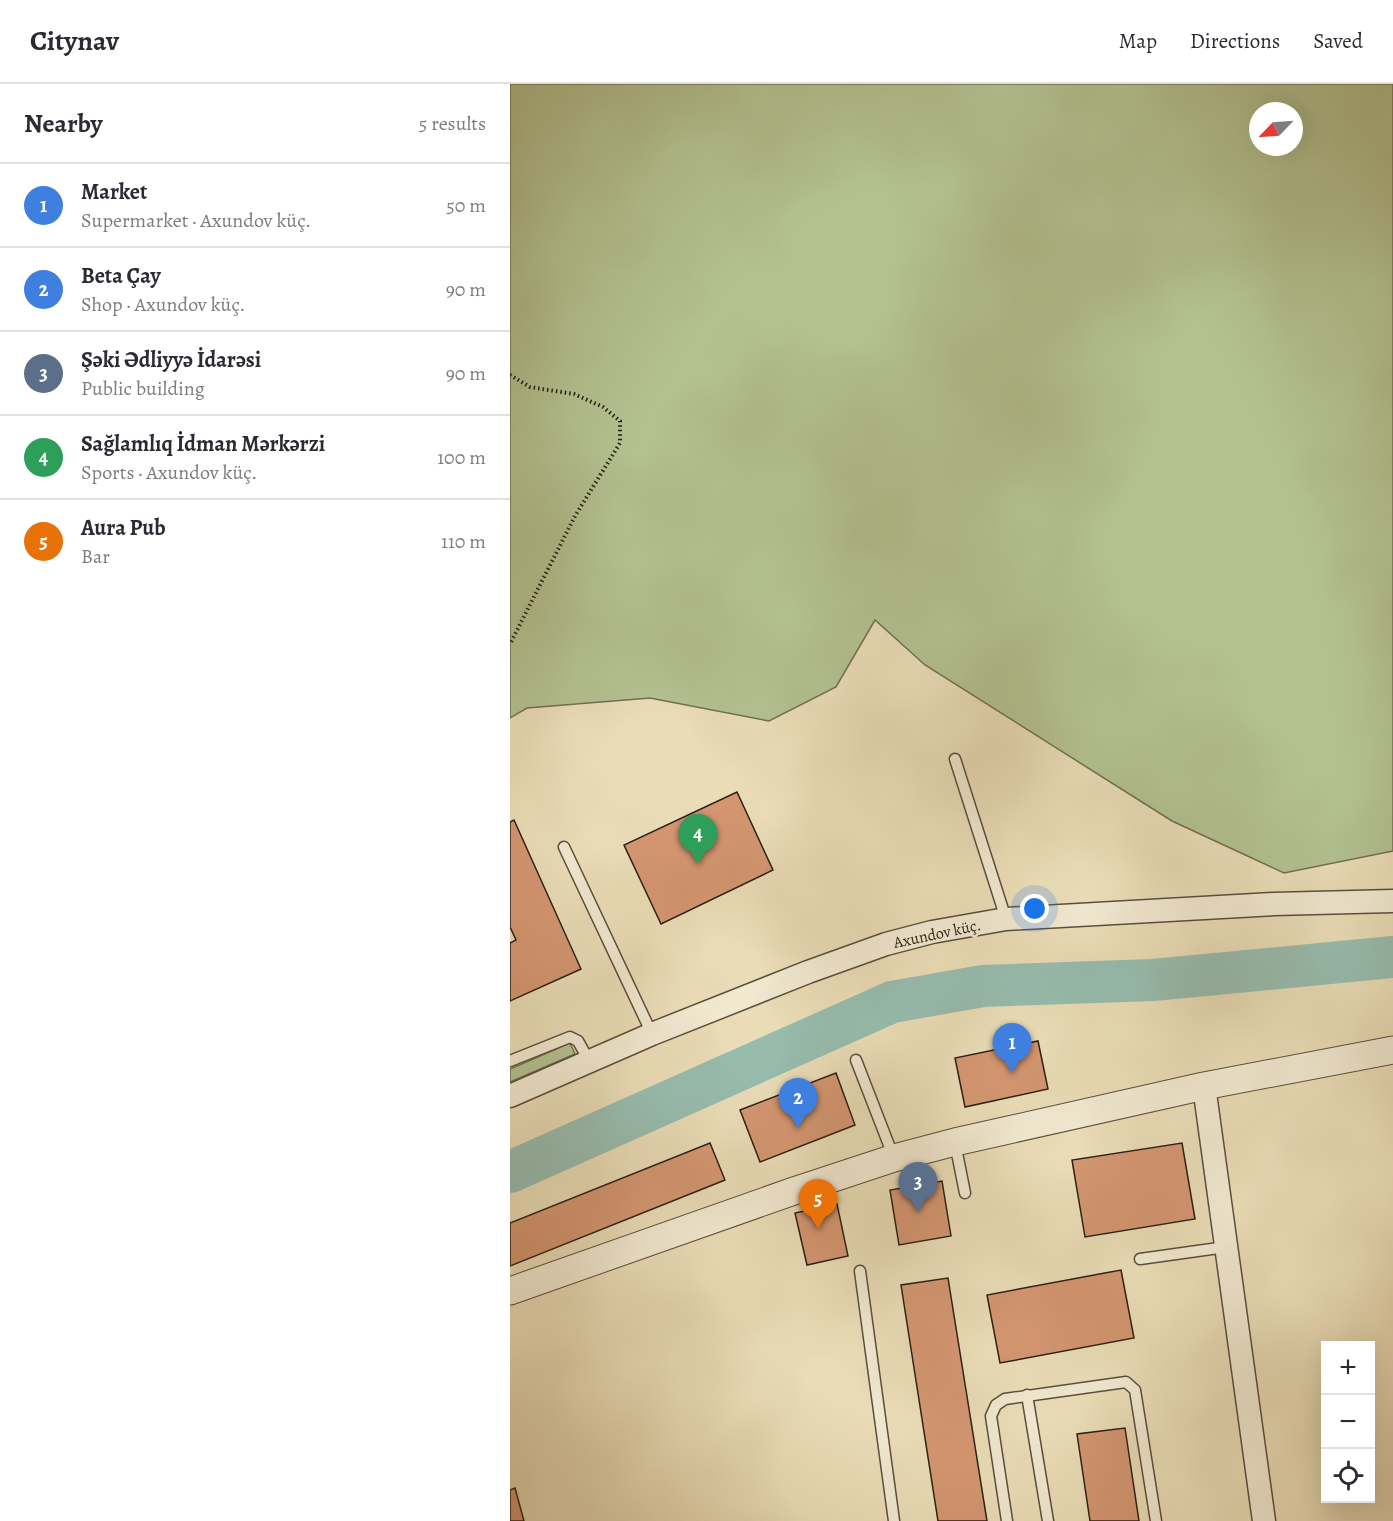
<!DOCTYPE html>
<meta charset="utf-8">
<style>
body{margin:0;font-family:Alegreya,serif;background:#f2f2f3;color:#2b2b33}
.controls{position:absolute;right:18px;bottom:18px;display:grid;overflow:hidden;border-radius:0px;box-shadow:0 6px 24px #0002}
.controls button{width:54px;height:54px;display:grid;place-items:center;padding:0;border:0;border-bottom:2px solid #e1e1e2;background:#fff;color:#2b2b33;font:30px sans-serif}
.compass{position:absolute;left:739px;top:18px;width:54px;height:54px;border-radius:50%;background:#fff;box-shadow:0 6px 24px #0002;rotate:245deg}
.you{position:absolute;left:525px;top:825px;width:21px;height:21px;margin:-15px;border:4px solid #fff;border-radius:50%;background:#1a73e8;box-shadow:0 0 0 9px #1a73e833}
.badge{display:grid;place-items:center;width:39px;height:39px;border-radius:50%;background:#8f2418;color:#fff;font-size:20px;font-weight:700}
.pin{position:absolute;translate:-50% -50px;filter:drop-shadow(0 2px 3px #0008)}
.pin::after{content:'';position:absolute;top:32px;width:21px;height:18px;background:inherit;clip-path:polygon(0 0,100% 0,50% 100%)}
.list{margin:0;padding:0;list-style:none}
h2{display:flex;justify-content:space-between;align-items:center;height:78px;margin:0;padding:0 24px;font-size:26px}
h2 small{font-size:20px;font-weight:400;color:#7c7c81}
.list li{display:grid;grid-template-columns:39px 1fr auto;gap:18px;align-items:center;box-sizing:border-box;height:84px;padding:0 24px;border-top:2px solid #e1e1e2}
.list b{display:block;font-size:22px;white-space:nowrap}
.list p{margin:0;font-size:20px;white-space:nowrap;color:#7c7c81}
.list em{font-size:20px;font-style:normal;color:#7c7c81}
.icon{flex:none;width:33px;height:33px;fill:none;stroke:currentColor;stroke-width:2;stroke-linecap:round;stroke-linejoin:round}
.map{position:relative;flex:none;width:883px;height:1437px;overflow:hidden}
header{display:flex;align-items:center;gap:36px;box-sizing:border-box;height:84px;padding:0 30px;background:#fff;border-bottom:2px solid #e1e1e2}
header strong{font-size:28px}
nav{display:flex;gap:33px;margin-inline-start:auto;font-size:21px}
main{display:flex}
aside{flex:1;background:#fff}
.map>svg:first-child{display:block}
.green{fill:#b3c190;stroke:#6f7052;stroke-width:1.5;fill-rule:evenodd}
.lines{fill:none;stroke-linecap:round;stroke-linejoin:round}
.river{stroke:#97bcae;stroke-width:42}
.building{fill:#d39670;stroke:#2b1f15;stroke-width:1.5}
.service-casing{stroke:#5a4e3d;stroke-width:13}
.minor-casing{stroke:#5a4e3d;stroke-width:25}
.tertiary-casing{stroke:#5a4e3d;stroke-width:29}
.path{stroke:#2b1f15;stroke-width:4;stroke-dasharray:1.5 3;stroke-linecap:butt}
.service{stroke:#f1e8d0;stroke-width:10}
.minor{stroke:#f1e8d0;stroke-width:22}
.tertiary{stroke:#f1e8d0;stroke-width:27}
.labels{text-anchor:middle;stroke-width:5;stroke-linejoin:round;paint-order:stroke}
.street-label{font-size:16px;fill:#2b1f15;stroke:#f1e8d0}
</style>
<header>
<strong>Citynav</strong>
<nav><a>Map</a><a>Directions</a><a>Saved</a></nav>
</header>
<main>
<aside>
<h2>Nearby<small>5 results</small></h2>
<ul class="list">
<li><span class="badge" style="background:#3f7fe0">1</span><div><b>Market</b><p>Supermarket · Axundov küç.</p></div><em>50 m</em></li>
<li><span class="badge" style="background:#3f7fe0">2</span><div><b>Beta Çay</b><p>Shop · Axundov küç.</p></div><em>90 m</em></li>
<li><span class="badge" style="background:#5c6f8a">3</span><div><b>Şəki Ədliyyə İdarəsi</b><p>Public building</p></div><em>90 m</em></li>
<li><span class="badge" style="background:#2e9e5b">4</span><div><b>Sağlamlıq İdman Mərkərzi</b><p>Sports · Axundov küç.</p></div><em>100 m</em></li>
<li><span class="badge" style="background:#e8710a">5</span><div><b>Aura Pub</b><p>Bar</p></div><em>110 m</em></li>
</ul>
</aside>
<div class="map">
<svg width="883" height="1437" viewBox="0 0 883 1437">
<rect width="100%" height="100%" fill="#e9dcb6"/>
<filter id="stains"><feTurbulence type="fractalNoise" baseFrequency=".00333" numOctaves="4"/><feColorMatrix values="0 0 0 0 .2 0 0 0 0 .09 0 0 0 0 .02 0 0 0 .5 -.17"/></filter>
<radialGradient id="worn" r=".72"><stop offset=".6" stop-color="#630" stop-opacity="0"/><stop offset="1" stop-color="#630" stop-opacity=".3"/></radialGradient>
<g class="green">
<path d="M0,0H883V767L774,789L662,737L415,581L365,536L326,603L259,637L140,614L17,624L0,634ZM748,27H784V63H748Z"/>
<polygon points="60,959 65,970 0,998 0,985"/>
</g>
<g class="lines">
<polyline class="river" points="0,1088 382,918 473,902 643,896 883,873"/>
</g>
<g class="building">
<polygon points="227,708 263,786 151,840 114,761"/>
<polygon points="4,736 71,885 0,917 0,859 6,856 0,843 0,738"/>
<polygon points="528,957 538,1005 455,1023 445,974"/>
<polygon points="326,989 345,1041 250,1078 230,1026"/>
<polygon points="200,1059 215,1096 0,1182 0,1139"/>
<polygon points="672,1059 685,1135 575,1153 562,1076"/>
<polygon points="432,1097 441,1152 389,1161 380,1106"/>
<polygon points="327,1120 338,1172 297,1181 285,1129"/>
<polygon points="611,1186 624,1254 490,1279 477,1211"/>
<polygon points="438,1194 477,1437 428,1437 391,1201"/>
<polygon points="615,1344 629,1437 580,1437 567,1350"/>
<polygon points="5,1404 14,1437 0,1437 0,1406"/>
</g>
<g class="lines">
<defs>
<g id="service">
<polyline points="445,675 496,835"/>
<polyline points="54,763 142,950"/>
<polyline points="346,976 384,1074"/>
<polyline points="0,977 60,953 68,957 79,977"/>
<polyline points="445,1059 455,1109"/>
<polyline points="630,1175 716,1163"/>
<polyline points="350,1187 384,1437"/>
<polyline points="517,1311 538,1437"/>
<polyline points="497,1437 481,1332 486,1321 495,1315 616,1298 625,1306 646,1437"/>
</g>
<g id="minor">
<polyline points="694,1002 754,1437"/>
<polyline points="0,1012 142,950 298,888 376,860 422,848 496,835 764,820 883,817"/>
</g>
<polyline id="tertiary" points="0,1207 281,1108 384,1074 445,1058 694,1002 883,966"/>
</defs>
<use href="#service" class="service-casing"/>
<use href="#minor" class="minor-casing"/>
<use href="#tertiary" class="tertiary-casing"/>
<polyline class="path" points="0,291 20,303 64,310 93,323 110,337 110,359 65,432 0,560"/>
<use href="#service" class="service"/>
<use href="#minor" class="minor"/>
<use href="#tertiary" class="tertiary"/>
</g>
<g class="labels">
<g class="street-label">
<text transform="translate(427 849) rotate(-12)" y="6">Axundov küç.</text>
</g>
</g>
<rect width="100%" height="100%" filter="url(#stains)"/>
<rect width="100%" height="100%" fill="url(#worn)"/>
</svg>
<div class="controls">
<button>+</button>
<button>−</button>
<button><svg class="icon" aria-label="locate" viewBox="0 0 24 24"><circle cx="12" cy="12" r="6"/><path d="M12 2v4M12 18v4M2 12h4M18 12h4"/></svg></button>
</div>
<svg class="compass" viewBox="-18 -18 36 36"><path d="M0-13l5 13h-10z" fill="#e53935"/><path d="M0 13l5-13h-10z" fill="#7c7c81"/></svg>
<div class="you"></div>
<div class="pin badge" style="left:502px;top:989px;background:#3f7fe0">1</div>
<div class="pin badge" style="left:288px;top:1044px;background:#3f7fe0">2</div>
<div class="pin badge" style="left:408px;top:1128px;background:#5c6f8a">3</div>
<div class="pin badge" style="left:188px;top:780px;background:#2e9e5b">4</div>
<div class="pin badge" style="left:308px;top:1145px;background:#e8710a">5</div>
</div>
</main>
